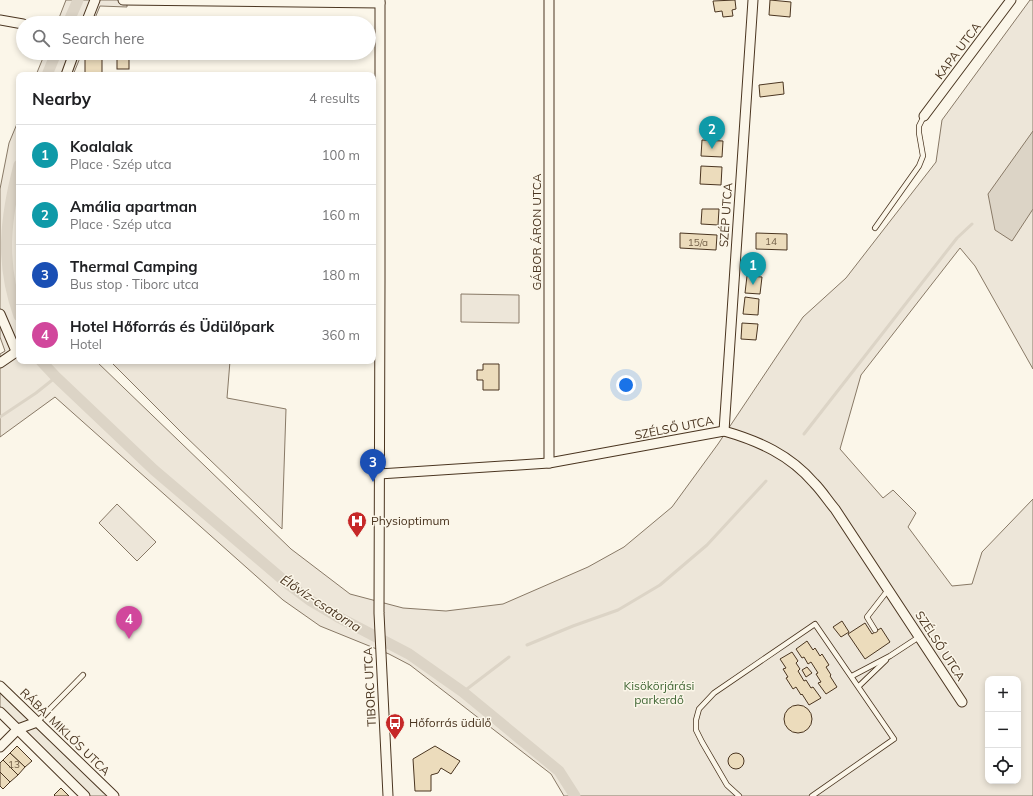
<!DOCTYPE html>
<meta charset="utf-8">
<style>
body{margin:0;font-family:Mulish,sans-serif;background:#f6f6f6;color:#202124}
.controls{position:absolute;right:12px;bottom:12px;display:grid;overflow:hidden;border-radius:8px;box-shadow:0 2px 6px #0003}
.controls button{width:36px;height:36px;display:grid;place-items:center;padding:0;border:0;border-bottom:1px solid #e0e0e0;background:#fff;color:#202124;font:20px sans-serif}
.you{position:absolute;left:626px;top:385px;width:14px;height:14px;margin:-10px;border:3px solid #fff;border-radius:50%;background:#1a73e8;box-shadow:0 0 0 6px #1a73e833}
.badge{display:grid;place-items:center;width:26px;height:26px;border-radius:50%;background:#ea580c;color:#fff;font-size:13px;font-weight:700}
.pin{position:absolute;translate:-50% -33px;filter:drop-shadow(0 1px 2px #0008)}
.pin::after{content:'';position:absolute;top:21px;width:14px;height:12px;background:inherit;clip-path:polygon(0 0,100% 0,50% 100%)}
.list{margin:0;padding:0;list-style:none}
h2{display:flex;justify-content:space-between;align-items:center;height:52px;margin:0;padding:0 16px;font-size:17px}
h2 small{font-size:13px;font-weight:400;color:#757577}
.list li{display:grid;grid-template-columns:26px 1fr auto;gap:12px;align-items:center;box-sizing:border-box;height:60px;padding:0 16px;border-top:1px solid #e0e0e0}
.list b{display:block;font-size:15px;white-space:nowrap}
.list p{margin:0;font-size:13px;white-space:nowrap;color:#757577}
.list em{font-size:13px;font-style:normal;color:#757577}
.icon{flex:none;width:22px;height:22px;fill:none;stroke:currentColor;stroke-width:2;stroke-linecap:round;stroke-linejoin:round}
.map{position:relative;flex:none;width:1033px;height:796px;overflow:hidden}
.search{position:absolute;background:#fff;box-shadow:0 2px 6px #0003;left:16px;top:16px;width:360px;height:44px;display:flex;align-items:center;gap:10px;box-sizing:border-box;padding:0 14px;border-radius:22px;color:#757577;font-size:15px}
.panel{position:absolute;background:#fff;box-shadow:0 2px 6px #0003;left:16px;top:72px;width:360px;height:292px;border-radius:8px}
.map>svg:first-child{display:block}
.green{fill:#ede6d9;stroke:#887966;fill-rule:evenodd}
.parking{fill:#ede7d9;stroke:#887966}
.water{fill:#dcd4c6;stroke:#887966}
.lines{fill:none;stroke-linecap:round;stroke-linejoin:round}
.stream{stroke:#dcd4c6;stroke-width:3}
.canal{stroke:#dcd4c6;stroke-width:11}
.building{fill:#ecdcbc;stroke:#4a3520}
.service-casing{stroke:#4a3520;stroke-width:6}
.minor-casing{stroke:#4a3520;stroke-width:11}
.service{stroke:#fbf6e9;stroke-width:4.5}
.minor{stroke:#fbf6e9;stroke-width:9}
.labels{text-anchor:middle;stroke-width:3;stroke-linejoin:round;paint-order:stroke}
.number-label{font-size:10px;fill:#725f47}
.street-label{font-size:12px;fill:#4a3520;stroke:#fbf6e9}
.poi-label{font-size:12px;fill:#4a3520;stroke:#fbf6e9;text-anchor:start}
.park-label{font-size:12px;fill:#436837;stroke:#fbf6e9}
.water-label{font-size:13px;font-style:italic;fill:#4a3520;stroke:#fbf6e9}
</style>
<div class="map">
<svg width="1033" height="796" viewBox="0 0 1033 796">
<rect width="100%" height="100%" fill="#fbf6e9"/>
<g class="green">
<polygon points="66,0 127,0 127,7 100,6 93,23 57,23"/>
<path d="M1030,0H1033V369L975,266L960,248L861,375L840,449L883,498L893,490L916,513L908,527L952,586L972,584L982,552L1033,499V796H564L551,774L410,665L389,654L320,626L283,600L55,397L0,437V354L5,351L0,337V189L9,143L19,119V361H96L291,549L350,594L403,608L446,611L503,604L588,567L624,547L672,507L718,444L803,317L846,278L936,162L942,120ZM988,679H1018V781H988Z"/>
<polygon points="45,53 82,53 73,75 36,75"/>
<polygon points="461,294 519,295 519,323 461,322"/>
<polygon points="110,361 230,361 227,398 286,409 282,529 184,435"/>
<polygon points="117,504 156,542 137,561 99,523"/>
</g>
<polygon class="parking" points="0,686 115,796 85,796 0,712"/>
<polygon class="water" points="1033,131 1033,209 1012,241 995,230 988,194"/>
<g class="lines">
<g class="stream">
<polyline points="0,417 36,393 56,377"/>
<polyline points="804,434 957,238 972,224"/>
<polyline points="527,645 573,626 618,610 660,585 707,545 766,481"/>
<polyline points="463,692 509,657"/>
</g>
<g class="canal">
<polyline points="68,23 78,0"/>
<polyline points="47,75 56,53"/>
<path d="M19,165C5,219 0,263 19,316"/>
<polyline points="41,361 56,377 154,470 288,584 311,601 338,617 409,654 463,692 559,771 575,796"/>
</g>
</g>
<g class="building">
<polygon points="735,0 736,9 732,10 733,16 723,17 722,11 715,12 713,1"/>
<polygon points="770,0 791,2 790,17 769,15"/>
<rect x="117" y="53" width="12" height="16"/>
<polygon points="85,57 102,58 102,73 85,73"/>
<polygon points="783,82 784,94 760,97 759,85"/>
<polygon points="702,140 723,141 722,157 701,156"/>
<polygon points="701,166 722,167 721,185 700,184"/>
<polygon points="702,209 719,209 718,225 701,224"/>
<polygon points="680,233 717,235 716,250 680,248"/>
<polygon points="756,233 787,234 787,250 756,249"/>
<polygon points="747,276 762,277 760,294 745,293"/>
<polygon points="745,297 759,299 758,315 743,314"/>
<polygon points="742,323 758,324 756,340 741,339"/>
<polygon points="483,364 499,364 499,390 483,390 483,380 477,380 477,370 483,370"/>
<polygon points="842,621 849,632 841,637 833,627"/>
<polygon points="865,623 872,634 881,628 890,642 865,659 848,634"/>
<polygon points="807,641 813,650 815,648 820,656 822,654 829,665 826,667 831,675 830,676 837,687 826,694 818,683 821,682 816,674 818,673 811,662 808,664 804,657 802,658 796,649"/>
<polygon points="792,652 798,661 796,663 800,669 798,671 804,681 806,680 811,688 813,687 821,698 809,705 802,694 801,695 796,687 793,689 786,678 788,677 783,669 786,668 780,659"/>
<polygon points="807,667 812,673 806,677 802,670"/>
<circle cx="798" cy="719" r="14"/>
<polygon points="17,746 32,761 25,767 10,753"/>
<polygon points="435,746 460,761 451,774 441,768 438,773 431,775 431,791 415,791 413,759"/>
<polygon points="10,753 25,767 18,775 3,760"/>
<circle cx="736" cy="761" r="8"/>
<polygon points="3,760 18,775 10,782 0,772 0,763"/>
<polygon points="0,772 10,782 3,789 0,786"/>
<polygon points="61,788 69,796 55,796 54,795"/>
</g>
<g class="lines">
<defs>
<g id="service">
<polyline points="875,228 919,166 923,156 919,133 919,126 924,116"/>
<polyline points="875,630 867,617 888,590"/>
<polyline points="852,676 890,656 919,637"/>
<polyline points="859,686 886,660"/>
<polyline points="37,722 83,675"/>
<polyline points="739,796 727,785 702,742 696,730 696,720 699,709 714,693 815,624 894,739 812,796"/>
</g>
<g id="minor">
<polyline points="123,0 380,3"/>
<polyline points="380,0 380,280 379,613 388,796"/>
<polyline points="549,0 549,463"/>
<polyline points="0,20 23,24"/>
<polyline points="86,23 95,0"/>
<polyline points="66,75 74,53"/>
<polyline points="924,116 1011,0"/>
<polyline points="0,314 16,351"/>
<polyline points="0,363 19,350"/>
<polyline points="724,431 753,0"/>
<path d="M379,474L549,463L724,431C759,441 790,455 814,483C822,491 828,501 835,509L962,702"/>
<polyline points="0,686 114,796"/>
<polyline points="0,712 85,796"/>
<polyline points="0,747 18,729 37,722"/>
</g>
</defs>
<use href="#service" class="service-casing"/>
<use href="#minor" class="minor-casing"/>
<use href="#service" class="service"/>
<use href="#minor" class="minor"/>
</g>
<defs>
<symbol id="hospital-pin" viewBox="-11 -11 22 30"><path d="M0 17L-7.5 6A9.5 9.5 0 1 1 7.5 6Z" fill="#c62828" stroke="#fbf6e9"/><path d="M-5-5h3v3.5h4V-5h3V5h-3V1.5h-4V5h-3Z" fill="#fff"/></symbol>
<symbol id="bus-pin" viewBox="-11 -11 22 30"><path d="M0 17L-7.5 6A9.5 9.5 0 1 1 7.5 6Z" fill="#c62828" stroke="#fbf6e9"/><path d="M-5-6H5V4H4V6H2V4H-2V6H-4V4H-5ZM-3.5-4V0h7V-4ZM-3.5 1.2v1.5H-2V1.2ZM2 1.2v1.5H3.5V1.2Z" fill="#fff"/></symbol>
</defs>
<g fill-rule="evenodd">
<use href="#hospital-pin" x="346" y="510" width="22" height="30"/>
<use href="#bus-pin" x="384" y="712" width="22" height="30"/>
</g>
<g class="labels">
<g class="number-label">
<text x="771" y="245">14</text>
<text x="698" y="246">15/a</text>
<text x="14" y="768">13</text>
</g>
<g class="street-label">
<text transform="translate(958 51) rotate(-53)" y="4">KAPA UTCA</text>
<text transform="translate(726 215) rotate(-86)" y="4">SZÉP UTCA</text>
<text transform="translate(537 232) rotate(-90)" y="4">GÁBOR ÁRON UTCA</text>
<text transform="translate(674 428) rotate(-11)" y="4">SZÉLSŐ UTCA</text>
<text transform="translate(940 646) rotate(57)" y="4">SZÉLSŐ UTCA</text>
<text transform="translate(370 687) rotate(-93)" y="4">TIBORC UTCA</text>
<text transform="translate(65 732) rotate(44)" y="4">RÁBAI MIKLÓS UTCA</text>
</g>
<g class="poi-label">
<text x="371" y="525">Physioptimum</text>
<text x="409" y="727">Hőforrás üdülő</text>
</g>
<g class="park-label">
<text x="659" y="690">Kisökörjárási<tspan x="659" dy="14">parkerdő</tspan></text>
</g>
<g class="water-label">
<text transform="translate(321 603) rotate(33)" y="5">Élővíz-csatorna</text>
</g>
</g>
</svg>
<div class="controls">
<button>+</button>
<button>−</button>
<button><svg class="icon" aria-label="locate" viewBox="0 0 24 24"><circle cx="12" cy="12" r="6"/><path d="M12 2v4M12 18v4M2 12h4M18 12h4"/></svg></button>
</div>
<div class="you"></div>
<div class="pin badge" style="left:753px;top:285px;background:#0f9aa8">1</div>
<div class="pin badge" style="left:712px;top:149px;background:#0f9aa8">2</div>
<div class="pin badge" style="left:373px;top:482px;background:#1a4fb4">3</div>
<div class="pin badge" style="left:129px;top:639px;background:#d1479c">4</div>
<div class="search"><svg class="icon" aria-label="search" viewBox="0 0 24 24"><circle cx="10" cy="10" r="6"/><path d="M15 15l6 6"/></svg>Search here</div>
<section class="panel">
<h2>Nearby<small>4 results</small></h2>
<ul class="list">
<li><span class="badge" style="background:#0f9aa8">1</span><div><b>Koalalak</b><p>Place · Szép utca</p></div><em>100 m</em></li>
<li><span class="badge" style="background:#0f9aa8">2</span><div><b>Amália apartman</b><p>Place · Szép utca</p></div><em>160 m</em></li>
<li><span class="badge" style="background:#1a4fb4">3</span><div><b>Thermal Camping</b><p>Bus stop · Tiborc utca</p></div><em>180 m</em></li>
<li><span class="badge" style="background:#d1479c">4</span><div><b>Hotel Hőforrás és Üdülőpark</b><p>Hotel</p></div><em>360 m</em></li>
</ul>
</section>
</div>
